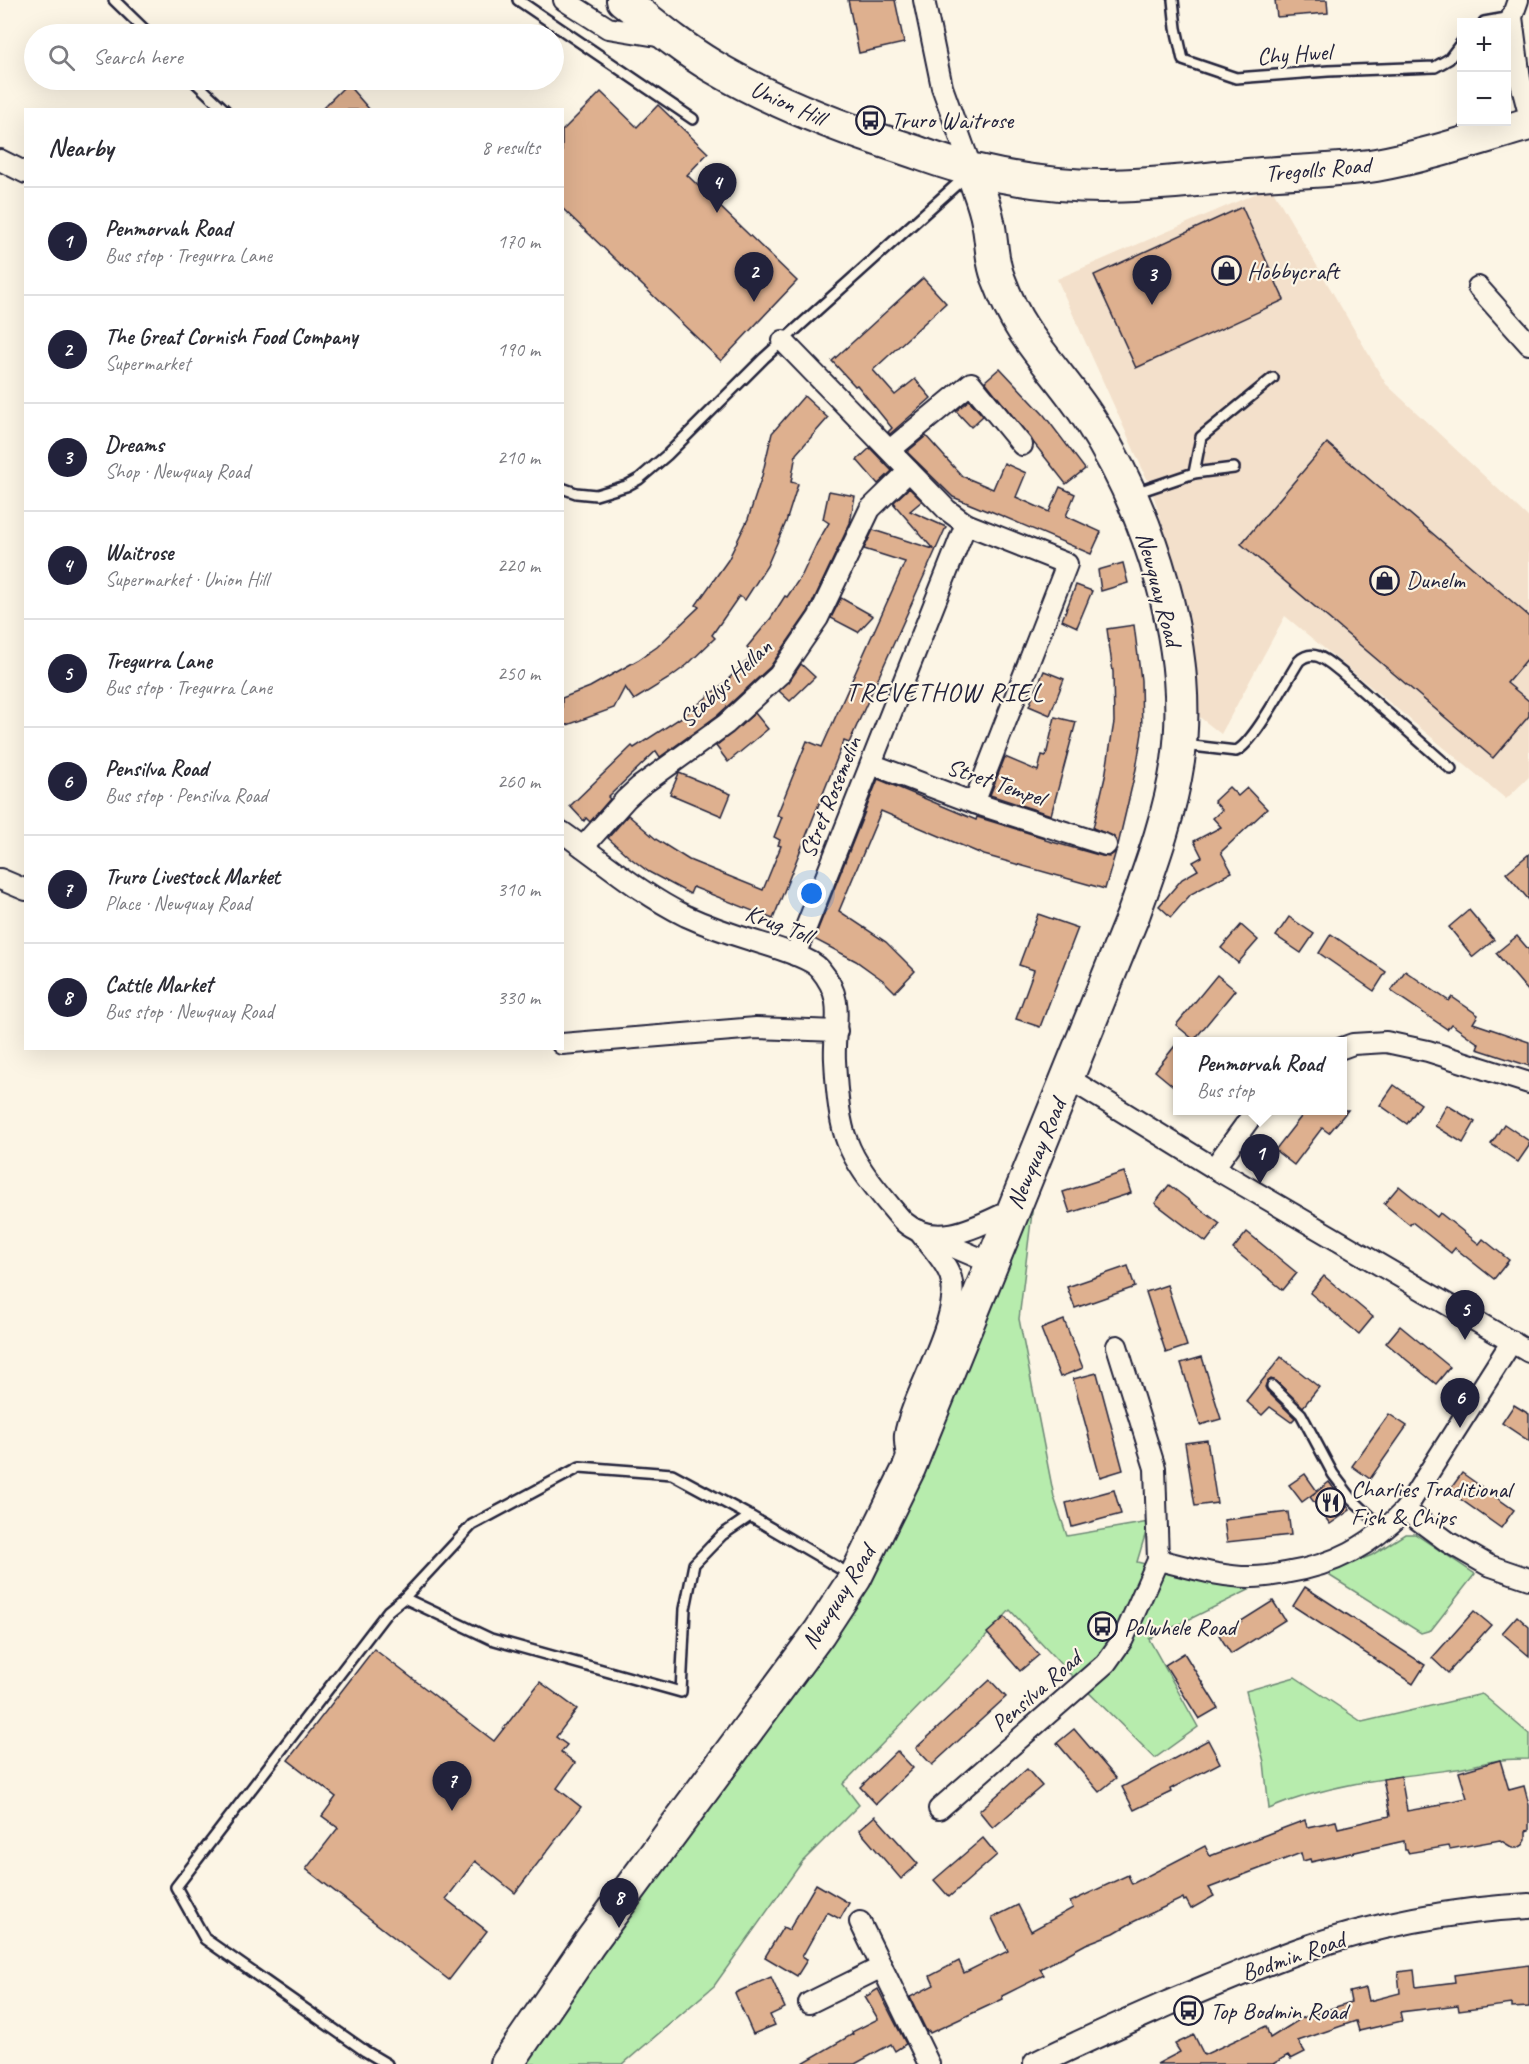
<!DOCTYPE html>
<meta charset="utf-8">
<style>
body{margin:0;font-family:Caveat,sans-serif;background:#f7f7f7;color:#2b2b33}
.controls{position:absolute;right:18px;top:18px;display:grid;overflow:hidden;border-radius:0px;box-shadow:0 6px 24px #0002}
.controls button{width:54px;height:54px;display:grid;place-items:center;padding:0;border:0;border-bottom:2px solid #e1e1e2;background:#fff;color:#2b2b33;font:30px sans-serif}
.you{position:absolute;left:812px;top:894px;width:21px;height:21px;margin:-15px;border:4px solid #fff;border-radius:50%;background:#1a73e8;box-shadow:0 0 0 9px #1a73e833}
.badge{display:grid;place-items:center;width:39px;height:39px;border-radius:50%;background:#22223b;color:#fff;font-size:20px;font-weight:700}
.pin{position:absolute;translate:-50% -50px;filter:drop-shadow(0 2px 3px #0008)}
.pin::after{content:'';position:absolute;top:32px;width:21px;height:18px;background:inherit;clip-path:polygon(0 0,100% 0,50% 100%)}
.popup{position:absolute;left:1173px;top:1037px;width:174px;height:78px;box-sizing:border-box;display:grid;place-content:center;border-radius:0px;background:#fff;filter:drop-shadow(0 2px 4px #0005);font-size:20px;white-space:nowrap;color:#7c7c81}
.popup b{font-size:22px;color:#2b2b33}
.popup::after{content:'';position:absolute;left:50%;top:100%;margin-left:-12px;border:12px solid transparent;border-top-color:#fff}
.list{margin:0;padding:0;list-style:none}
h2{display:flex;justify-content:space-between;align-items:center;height:78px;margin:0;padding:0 24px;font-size:26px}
h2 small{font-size:20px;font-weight:400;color:#7c7c81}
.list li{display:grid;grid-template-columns:39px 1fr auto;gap:18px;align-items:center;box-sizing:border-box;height:108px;padding:0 24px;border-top:2px solid #e1e1e2}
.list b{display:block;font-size:22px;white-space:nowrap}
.list p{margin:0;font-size:20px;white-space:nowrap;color:#7c7c81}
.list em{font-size:20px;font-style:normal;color:#7c7c81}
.icon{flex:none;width:33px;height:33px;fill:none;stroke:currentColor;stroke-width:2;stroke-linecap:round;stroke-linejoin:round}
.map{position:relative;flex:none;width:1529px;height:2064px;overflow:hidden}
.search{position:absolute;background:#fff;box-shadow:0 6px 24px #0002;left:24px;top:24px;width:540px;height:66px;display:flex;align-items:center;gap:15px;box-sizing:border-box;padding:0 21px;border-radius:33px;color:#7c7c81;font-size:22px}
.panel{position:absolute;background:#fff;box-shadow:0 6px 24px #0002;left:24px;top:108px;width:540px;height:942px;border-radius:0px}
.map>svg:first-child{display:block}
.built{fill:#f3e0cb}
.green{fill:#b7ecad;stroke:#6c8774;stroke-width:1.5}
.building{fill:#deb08f;stroke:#22223b;stroke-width:1.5}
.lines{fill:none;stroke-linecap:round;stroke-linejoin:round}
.service-casing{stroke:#22223b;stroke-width:14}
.minor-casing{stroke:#22223b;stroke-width:24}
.tertiary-casing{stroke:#22223b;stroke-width:28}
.trunk-casing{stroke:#22223b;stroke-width:36}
.service{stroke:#fcf5e5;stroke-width:9}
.minor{stroke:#fcf5e5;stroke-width:20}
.tertiary{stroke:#fcf5e5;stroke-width:24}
.trunk{stroke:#fcf5e5;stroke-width:32}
.labels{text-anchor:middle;stroke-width:4.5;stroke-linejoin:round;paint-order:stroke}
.street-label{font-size:24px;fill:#22223b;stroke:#fcf5e5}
.poi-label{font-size:24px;fill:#22223b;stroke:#fcf5e5;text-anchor:start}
.neighbourhood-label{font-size:26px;letter-spacing:1.5px;fill:#22223b;stroke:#fcf5e5}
</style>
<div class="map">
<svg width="1529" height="2064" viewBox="0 0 1529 2064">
<rect width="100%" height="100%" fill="#fcf5e5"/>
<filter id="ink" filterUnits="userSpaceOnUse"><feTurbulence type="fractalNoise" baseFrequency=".0167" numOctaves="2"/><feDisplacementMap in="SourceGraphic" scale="12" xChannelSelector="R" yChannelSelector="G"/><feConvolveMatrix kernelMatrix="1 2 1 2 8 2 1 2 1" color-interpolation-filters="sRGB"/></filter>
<g filter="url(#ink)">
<polygon class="built" points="1271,187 1386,384 1529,518 1529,777 1506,799 1285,616 1221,734 1197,715 1189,613 1151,488 1057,279"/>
<g class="green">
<polygon points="1037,1172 1019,1319 1054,1497 1067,1536 1149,1522 1137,1562 1249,1590 1149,1639 1198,1727 1155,1758 1068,1672 1010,1610 969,1655 843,1784 859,1805 802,1862 714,1986 623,2064 524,2064 600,1950 777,1712"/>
<polygon points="1405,1534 1415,1534 1475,1574 1431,1630 1421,1633 1330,1576 1330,1572 1372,1555"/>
<path d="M1295,1677L1362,1722L1482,1694L1529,1734V1759C1520,1759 1511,1759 1502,1760C1487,1761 1472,1767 1457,1769C1394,1777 1328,1784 1269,1809L1264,1762L1246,1691Z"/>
</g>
<g class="building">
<polygon points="848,0 895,0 904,43 859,53"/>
<polygon points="1275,0 1327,0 1328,13 1277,17"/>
<polygon points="347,84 370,110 321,110"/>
<polygon points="601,92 637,127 658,105 708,153 687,175 797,281 721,361 562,208 562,131"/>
<polygon points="1242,207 1284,300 1136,368 1094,275"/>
<polygon points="923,278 946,303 873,370 895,395 915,379 931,398 890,434 888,432 892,428 857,385 855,386 832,361"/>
<polygon points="1000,368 1044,415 1085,469 1066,484 985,381"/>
<polygon points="804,396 828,418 796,454 791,482 798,484 786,522 767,566 745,600 739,596 712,635 715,638 687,665 668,679 634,700 625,687 614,708 562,727 562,698 590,687 638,660 657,647 699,607 696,605 728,560 748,519 762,476 772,433"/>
<polygon points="969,400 983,416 971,427 956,411"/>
<polygon points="926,436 962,476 993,489 1004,463 1026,473 1016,497 1049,512 1060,487 1075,494 1066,516 1101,532 1091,554 988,510 987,511 953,497 907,452"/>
<polygon points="1327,443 1529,616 1529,657 1507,683 1529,701 1529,716 1493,758 1241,544"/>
<polygon points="870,448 892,471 878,484 857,460"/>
<polygon points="909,488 922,501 910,511 946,527 849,743 844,741 773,919 693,887 690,894 649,872 629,857 608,838 628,815 657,840 689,860 763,890 781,846 778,845 780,840 774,837 782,817 777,815 807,741 822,747 905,562 864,549 873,530 933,549 893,503 896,505 894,502"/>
<polygon points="829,491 855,496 850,523 808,612 770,667 718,715 660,757 656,751 608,797 610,799 590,822 586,818 584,821 570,806 632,746 634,748 685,715 723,684 754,654 747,647 771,618 785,596 787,597 802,575 817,543 829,523 823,519"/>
<polygon points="1123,563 1128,583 1101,591 1098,570"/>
<polygon points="1076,585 1092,591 1077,627 1062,620"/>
<polygon points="841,598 873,616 858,632 831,618"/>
<polygon points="1134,625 1141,680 1142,733 1136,769 1118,845 1114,837 1093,828 1105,777 1114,722 1113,672 1107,629"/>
<polygon points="801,664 815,677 790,701 779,691 789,682"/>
<polygon points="1044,671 1064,679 1050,715 1029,706"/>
<polygon points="755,713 768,729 728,762 716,746"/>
<polygon points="1055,717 1076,722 1051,815 990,795 1005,757 1038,771 1042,755 1046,756"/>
<polygon points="679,773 731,794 722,816 670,794"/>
<polygon points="878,779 976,820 977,817 1045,838 1045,840 1102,856 1109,857 1116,851 1105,889 984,855 881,811 839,911 886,942 915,971 895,992 884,981 856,961 814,939"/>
<polygon points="1229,787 1238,796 1247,788 1267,809 1221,852 1232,872 1191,894 1171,917 1159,906 1182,879 1198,870 1193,862 1202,857 1194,841 1221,827 1213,818 1222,810 1214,801"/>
<polygon points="1529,854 1529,900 1506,873"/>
<polygon points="1469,910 1494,940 1473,957 1449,927"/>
<polygon points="1038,914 1078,928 1040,1027 1016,1019 1034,970 1019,965"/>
<polygon points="1289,917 1314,934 1301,953 1276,936"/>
<polygon points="1241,925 1258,940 1238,963 1221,948"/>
<polygon points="1331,934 1386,972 1374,991 1319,953"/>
<polygon points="1517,936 1529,950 1529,992 1496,953"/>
<polygon points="1405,971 1449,1001 1452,997 1478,1015 1473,1023 1529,1042 1529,1066 1477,1049 1479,1044 1451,1024 1447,1029 1391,991"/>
<polygon points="1217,975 1235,990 1194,1040 1176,1025"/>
<polygon points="1178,1042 1178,1090 1155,1071"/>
<polygon points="1394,1085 1421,1104 1407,1124 1380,1105"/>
<polygon points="1447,1105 1475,1122 1463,1143 1435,1126"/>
<polygon points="1301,1110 1348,1110 1329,1133 1322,1128 1294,1165 1275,1150 1304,1113"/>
<polygon points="1504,1124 1529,1141 1529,1146 1518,1162 1491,1144"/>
<polygon points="1124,1172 1131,1193 1070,1213 1063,1192"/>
<polygon points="1169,1185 1220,1224 1206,1242 1155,1203"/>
<polygon points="1399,1186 1437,1217 1440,1213 1479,1244 1483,1239 1509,1260 1494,1279 1455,1248 1451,1253 1412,1222 1410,1225 1384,1204"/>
<polygon points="1247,1232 1297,1273 1283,1290 1233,1249"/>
<polygon points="1128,1266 1135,1287 1075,1308 1067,1287"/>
<polygon points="1324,1276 1373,1317 1359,1334 1310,1293"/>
<polygon points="1167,1285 1187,1346 1166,1353 1146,1292"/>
<polygon points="1064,1320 1083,1368 1060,1377 1041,1329"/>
<polygon points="1400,1326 1450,1367 1436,1384 1386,1343"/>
<polygon points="1202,1357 1221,1419 1200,1425 1181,1363"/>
<polygon points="1281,1357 1319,1387 1303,1407 1276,1381 1271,1379 1267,1382 1265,1387 1267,1391 1295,1418 1291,1422 1270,1407 1262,1415 1246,1401"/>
<polygon points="1097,1373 1123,1470 1100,1477 1073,1379"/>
<polygon points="1514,1405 1529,1414 1529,1441 1502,1423"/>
<polygon points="1389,1414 1407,1426 1370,1479 1352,1466"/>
<polygon points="1207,1440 1217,1503 1195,1506 1185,1443"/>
<polygon points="1462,1473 1514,1510 1501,1528 1449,1491"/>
<polygon points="1305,1474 1317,1491 1302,1502 1289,1485"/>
<polygon points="1329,1482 1350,1510 1330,1524 1310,1497"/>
<polygon points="1114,1490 1121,1514 1072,1527 1066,1503"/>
<polygon points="1288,1512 1291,1535 1227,1542 1224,1520"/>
<polygon points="1305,1587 1425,1665 1413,1684 1293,1606"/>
<polygon points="1273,1601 1285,1620 1231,1654 1219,1635"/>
<polygon points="1474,1611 1491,1625 1448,1673 1432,1658"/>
<polygon points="1517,1616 1529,1627 1529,1656 1502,1633"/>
<polygon points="1005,1617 1039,1655 1020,1671 987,1633"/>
<polygon points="374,1649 494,1741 540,1682 577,1709 556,1737 567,1745 561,1752 575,1763 557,1788 581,1807 515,1893 475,1861 446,1899 487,1931 449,1980 306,1869 338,1828 322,1816 336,1797 288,1760"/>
<polygon points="1184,1653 1218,1708 1199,1719 1165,1665"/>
<polygon points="990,1680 1006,1697 932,1765 916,1748"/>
<polygon points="1074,1729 1116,1778 1099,1792 1057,1743"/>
<polygon points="1208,1740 1220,1763 1170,1789 1171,1792 1134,1810 1122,1787"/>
<polygon points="897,1751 913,1768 876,1804 860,1787"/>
<polygon points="1500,1760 1509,1790 1524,1786 1529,1805 1529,1830 1526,1831 1526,1840 1523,1845 1518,1848 1513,1848 1500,1840 1450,1849 1449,1846 1408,1853 1407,1850 1405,1850 1404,1841 1311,1862 1310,1859 1303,1861 1301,1853 1209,1888 1214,1896 1191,1909 1186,1900 1184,1901 1183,1898 1133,1922 1114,1933 1086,1944 1040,1969 1044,1975 1002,1996 1003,1999 930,2033 929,2031 927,2032 910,1997 934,1985 930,1976 959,1961 964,1973 1008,1951 992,1918 1018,1905 1031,1931 1073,1908 1070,1902 1128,1875 1132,1884 1205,1846 1210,1856 1305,1820 1307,1827 1336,1821 1338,1828 1390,1816 1383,1779 1401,1776 1407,1811 1441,1805 1441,1803 1467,1798 1459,1772"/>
<polygon points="1027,1769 1042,1786 993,1828 979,1811"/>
<polygon points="875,1816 918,1864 901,1879 859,1830"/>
<polygon points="983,1838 997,1855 949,1897 934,1880"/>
<polygon points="816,1884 849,1903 840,1919 827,1912 802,1957 807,1960 797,1976 765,1957 783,1927 789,1930"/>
<polygon points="1529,1965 1529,2007 1512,2008 1512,2004 1459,2011 1458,2005 1400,2012 1402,2021 1359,2031 1356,2021 1298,2041 1305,2052 1291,2059 1288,2055 1273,2064 1157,2064 1180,2052 1175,2044 1194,2035 1204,2055 1266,2026 1270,2038 1302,2018 1351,2002 1349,1992 1366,1988 1369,2001 1400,1993 1398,1972 1414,1970 1416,1987 1455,1982 1454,1975"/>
<polygon points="771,1977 785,2008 770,2015 775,2025 753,2034 735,1993"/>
<polygon points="878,1989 906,2044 895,2051 891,2044 855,2064 801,2064 853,2034 852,2032 878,2019 865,1997"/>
</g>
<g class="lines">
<defs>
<g id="service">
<polyline points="114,0 149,34"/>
<polyline points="518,0 693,119"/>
<polyline points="1173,0 1176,28 1183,60 1236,78 1328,71 1435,67 1449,59 1462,42"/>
<polyline points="1484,22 1512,17"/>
<polyline points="193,80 225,110"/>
<polyline points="1194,473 1201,437 1273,378"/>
<polyline points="562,488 576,493 596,495 626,486 639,479 667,455 764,358 966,176"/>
<polyline points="1135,493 1194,473 1234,468"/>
<path d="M1184,745L1236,751C1254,743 1286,681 1299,661C1314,647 1328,662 1341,672L1451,769"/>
<polyline points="1272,1386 1301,1414 1333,1474 1352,1499 1385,1530"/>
<polyline points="750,1516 722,1535 694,1564 685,1609 681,1692 491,1639 404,1598 472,1525 580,1467 672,1474 750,1516 851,1575"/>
<polyline points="387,2064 365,2051 205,1939 176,1887 388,1611 404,1598"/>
</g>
<g id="minor">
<polyline points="564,0 608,28 663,37"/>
<polyline points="924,0 942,87 972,170"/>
<polyline points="1518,0 1512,17 1520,79 1529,114"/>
<polyline points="0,160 26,173"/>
<polyline points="1478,287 1529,344"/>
<polyline points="783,341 947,510 966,524 1067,564 974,803"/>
<polyline points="890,450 971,383 1022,445"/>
<polyline points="871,764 974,803 1106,845"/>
<path d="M562,832C603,861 641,894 686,916C708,926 731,934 754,941C770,946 810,957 820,969C847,1001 833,1025 835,1060C836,1081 839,1122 847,1141C855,1163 871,1183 886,1201C892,1208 898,1216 904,1222C938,1251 981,1224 1014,1209"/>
<polyline points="583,847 626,799 639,787 726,724 779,675 818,618 870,509 909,471"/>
<polyline points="0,879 26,890"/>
<polyline points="795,955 966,524"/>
<polyline points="562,1044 756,1028 837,1031"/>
<polyline points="1342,1048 1353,1044 1386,1042 1428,1051 1529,1083"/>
<polyline points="1068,1078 1214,1168 1529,1352"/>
<polyline points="1214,1168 1256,1110"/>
<polyline points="933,1235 951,1246 991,1263"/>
<path d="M908,1463C907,1454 904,1443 905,1435C911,1395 965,1313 950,1275C944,1259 928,1244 918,1230"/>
<polyline points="1405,1510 1448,1542 1488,1565 1529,1579"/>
<path d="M1158,1560C1189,1567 1222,1578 1253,1577C1264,1577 1275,1575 1285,1573C1335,1565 1370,1546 1405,1510L1512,1341"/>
<polyline points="939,1809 1106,1663 1123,1639 1158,1560 1155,1468 1117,1346"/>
<polyline points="860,1922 929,2064"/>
<polyline points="809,2003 882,1967"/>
</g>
<path id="tertiary" d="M1036,2064C1080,2042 1124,2023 1169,2003C1213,1985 1256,1966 1301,1950C1374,1925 1452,1910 1529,1906"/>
<g id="trunk">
<path d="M623,0C652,23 680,47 712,66C771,101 835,126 901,147C925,155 949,165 974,170C1016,180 1060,186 1103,186C1156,186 1208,178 1261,174C1299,171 1338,171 1376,165C1427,156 1479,138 1529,124"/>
<path d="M507,2064L589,1944L819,1633L855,1578L909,1468L1134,913C1152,863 1170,814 1178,761C1194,649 1150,513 1090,420C1070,388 1043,360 1023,329C1013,314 1005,296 999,280C991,262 992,240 988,222C985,204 977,187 972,170"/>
</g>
</defs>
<use href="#service" class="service-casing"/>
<use href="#minor" class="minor-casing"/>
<use href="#tertiary" class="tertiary-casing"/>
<use href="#trunk" class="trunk-casing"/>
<use href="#service" class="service"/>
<use href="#minor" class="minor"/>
<use href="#tertiary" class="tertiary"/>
<use href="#trunk" class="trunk"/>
</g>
</g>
<defs>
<symbol id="bus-ring" viewBox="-11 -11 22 22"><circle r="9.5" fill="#fcf5e5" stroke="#22223b" stroke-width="1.5"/><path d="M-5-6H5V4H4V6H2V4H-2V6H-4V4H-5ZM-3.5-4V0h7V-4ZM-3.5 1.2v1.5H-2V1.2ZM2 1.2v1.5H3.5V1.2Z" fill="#22223b"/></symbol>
<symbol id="shop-ring" viewBox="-11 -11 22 22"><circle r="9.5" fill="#fcf5e5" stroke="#22223b" stroke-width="1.5"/><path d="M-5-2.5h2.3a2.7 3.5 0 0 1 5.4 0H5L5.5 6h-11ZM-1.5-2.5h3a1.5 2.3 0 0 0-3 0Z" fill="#22223b"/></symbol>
<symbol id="restaurant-ring" viewBox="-11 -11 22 22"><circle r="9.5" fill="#fcf5e5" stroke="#22223b" stroke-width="1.5"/><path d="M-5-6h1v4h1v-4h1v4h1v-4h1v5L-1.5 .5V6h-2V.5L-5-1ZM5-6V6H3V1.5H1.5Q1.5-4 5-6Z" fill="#22223b"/></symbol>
</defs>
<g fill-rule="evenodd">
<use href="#bus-ring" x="854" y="104" width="33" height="33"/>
<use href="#shop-ring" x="1210" y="254" width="33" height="33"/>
<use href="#shop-ring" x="1368" y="564" width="33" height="33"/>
<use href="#restaurant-ring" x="1314" y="1486" width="33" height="33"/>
<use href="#bus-ring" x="1086" y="1610" width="33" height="33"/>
<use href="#bus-ring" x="1172" y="1994" width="33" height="33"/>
</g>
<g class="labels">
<g class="street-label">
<text transform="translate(1294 54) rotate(-4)" y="8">Chy Hwel</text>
<text transform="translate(788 103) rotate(24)" y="8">Union Hill</text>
<text transform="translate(1318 169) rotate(-5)" y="8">Tregolls Road</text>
<text transform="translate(1159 589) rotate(75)" y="8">Newquay Road</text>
<text transform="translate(725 683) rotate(-43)" y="8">Stablys Hellan</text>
<text transform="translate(996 782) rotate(19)" y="8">Stret Tempel</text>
<text transform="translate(830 797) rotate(-68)" y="8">Stret Rosemelin</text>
<text transform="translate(779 924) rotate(21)" y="8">Krug Toll</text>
<text transform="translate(1036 1154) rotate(-67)" y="8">Newquay Road</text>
<text transform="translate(838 1597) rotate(-58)" y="8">Newquay Road</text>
<text transform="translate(1036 1691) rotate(-41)" y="8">Pensilva Road</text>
<text transform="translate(1293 1956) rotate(-19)" y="8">Bodmin Road</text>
</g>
<g class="poi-label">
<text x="891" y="128">Truro Waitrose</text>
<text x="1247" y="279">Hobbycraft</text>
<text x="1406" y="588">Dunelm</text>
<text x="1351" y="1497">Charlies Traditional<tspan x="1351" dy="28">Fish &amp; Chips</tspan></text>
<text x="1124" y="1635">Polwhele Road</text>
<text x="1210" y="2019">Top Bodmin Road</text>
</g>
<g class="neighbourhood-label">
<text x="945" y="701">TREVETHOW RIEL</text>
</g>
</g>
</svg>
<div class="controls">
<button>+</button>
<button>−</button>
</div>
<div class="you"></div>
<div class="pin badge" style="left:1260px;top:1184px">1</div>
<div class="popup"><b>Penmorvah Road</b>Bus stop</div>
<div class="pin badge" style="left:754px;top:302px">2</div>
<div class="pin badge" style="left:1152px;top:305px">3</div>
<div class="pin badge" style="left:717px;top:213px">4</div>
<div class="pin badge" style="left:1465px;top:1340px">5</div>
<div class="pin badge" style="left:1460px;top:1428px">6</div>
<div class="pin badge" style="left:452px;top:1811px">7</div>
<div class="pin badge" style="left:619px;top:1928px">8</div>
<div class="search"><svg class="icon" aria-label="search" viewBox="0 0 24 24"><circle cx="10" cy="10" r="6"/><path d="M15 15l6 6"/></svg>Search here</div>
<section class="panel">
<h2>Nearby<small>8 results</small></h2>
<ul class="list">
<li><span class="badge">1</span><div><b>Penmorvah Road</b><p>Bus stop · Tregurra Lane</p></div><em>170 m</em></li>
<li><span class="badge">2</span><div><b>The Great Cornish Food Company</b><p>Supermarket</p></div><em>190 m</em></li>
<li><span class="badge">3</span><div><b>Dreams</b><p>Shop · Newquay Road</p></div><em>210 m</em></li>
<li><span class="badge">4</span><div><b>Waitrose</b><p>Supermarket · Union Hill</p></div><em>220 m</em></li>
<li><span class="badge">5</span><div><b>Tregurra Lane</b><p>Bus stop · Tregurra Lane</p></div><em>250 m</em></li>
<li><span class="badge">6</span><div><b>Pensilva Road</b><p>Bus stop · Pensilva Road</p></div><em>260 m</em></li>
<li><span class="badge">7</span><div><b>Truro Livestock Market</b><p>Place · Newquay Road</p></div><em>310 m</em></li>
<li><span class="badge">8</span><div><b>Cattle Market</b><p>Bus stop · Newquay Road</p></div><em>330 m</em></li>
</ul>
</section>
</div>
